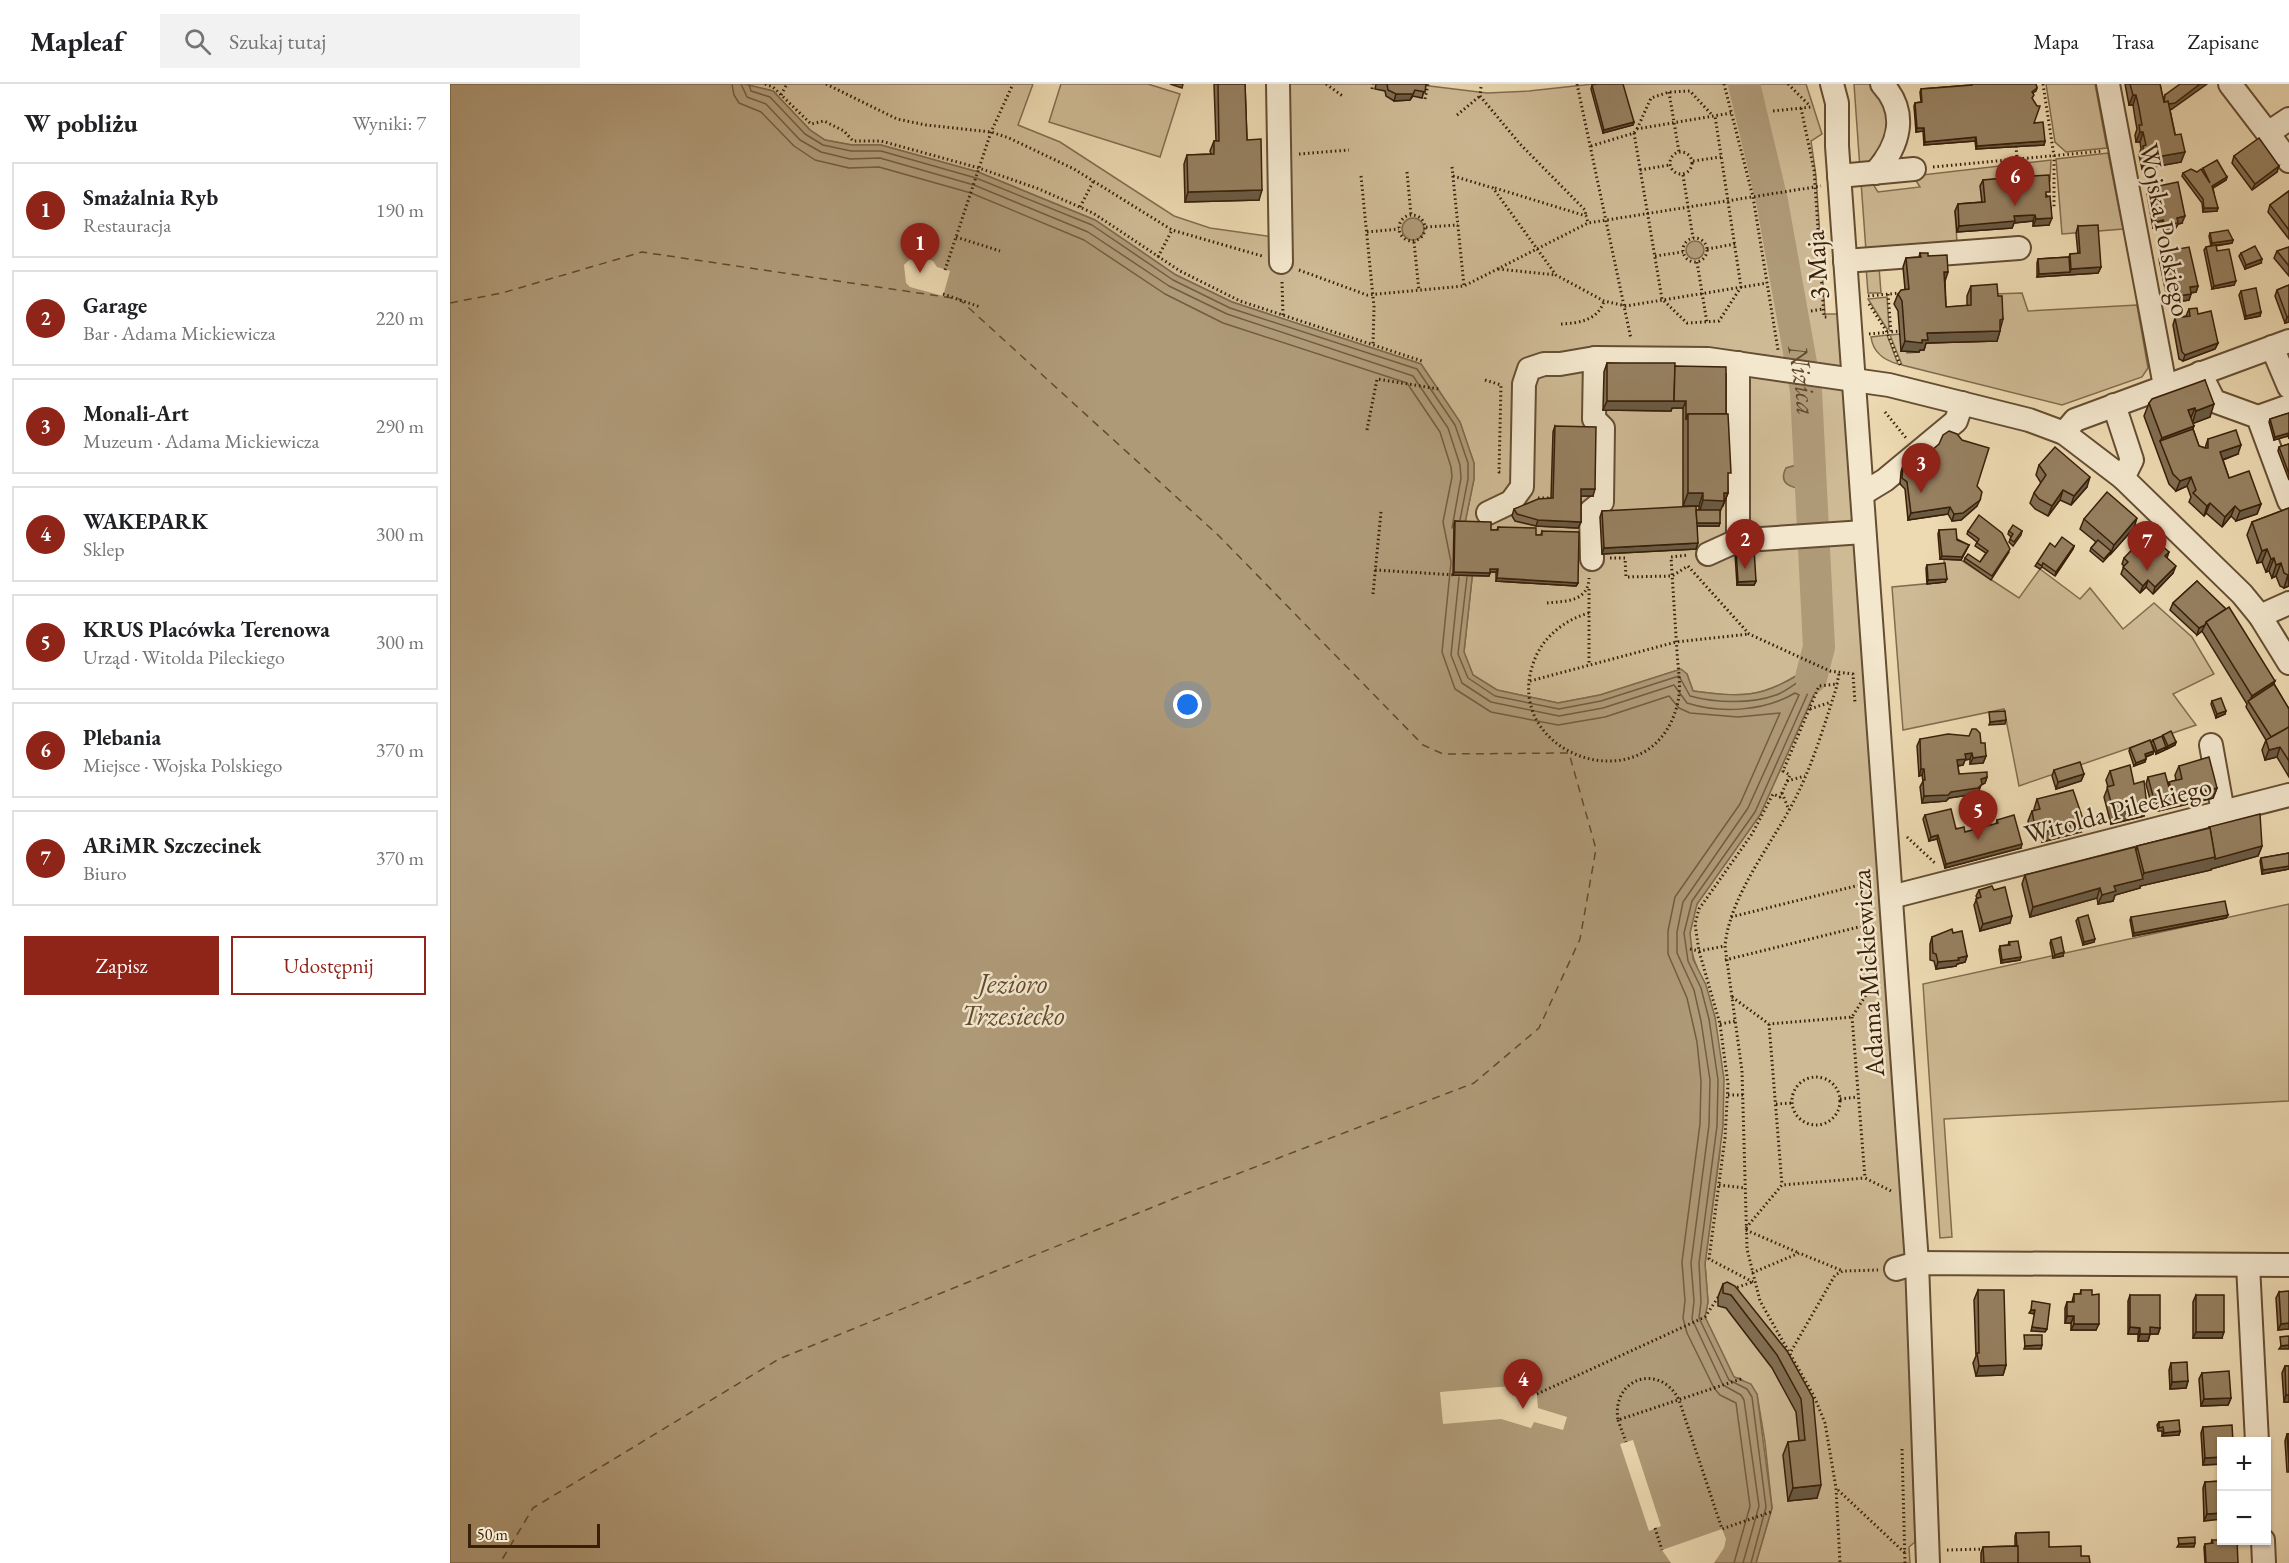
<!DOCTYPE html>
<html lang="pl">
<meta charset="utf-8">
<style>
body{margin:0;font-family:"EB Garamond",serif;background:#f2f2f2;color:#202124}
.controls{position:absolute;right:18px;bottom:18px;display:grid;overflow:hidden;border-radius:0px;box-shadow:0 2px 4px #0004}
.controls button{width:54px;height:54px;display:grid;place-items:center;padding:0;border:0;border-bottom:2px solid #e0e0e0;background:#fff;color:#202124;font:30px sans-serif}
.scale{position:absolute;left:18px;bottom:15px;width:132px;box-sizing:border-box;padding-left:6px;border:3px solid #381f08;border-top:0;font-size:16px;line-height:21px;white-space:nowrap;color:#381f08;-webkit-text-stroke:4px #f3e7cd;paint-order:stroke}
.you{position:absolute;left:738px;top:621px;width:21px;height:21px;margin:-15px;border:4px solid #fff;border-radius:50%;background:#1a73e8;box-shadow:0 0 0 9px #1a73e833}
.badge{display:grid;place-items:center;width:39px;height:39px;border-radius:50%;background:#8f2418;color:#fff;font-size:20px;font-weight:700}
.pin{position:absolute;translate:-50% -50px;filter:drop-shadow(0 2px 3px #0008)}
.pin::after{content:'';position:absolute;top:32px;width:21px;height:18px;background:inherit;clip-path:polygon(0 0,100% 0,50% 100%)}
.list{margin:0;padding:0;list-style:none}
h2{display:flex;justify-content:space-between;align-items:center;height:78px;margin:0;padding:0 24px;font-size:26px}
h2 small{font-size:20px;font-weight:400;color:#757577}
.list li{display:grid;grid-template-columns:39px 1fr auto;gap:18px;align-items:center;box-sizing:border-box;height:96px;margin:0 12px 12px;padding:0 12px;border:2px solid #e0e0e0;border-radius:0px}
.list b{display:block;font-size:22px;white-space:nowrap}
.list p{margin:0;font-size:20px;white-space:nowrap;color:#757577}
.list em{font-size:20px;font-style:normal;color:#757577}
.actions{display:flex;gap:12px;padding:18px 24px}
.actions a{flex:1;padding:14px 0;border:2px solid #8f2418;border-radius:0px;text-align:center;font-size:21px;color:#8f2418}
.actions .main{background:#8f2418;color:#fff}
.icon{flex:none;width:33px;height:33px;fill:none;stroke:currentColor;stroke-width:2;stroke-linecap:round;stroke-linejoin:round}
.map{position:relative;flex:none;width:1839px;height:1479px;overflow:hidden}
header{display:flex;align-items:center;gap:36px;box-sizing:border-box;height:84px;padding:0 30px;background:#fff;border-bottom:2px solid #e0e0e0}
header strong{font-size:28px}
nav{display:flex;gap:33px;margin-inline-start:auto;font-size:21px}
.search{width:420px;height:54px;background:#f2f2f2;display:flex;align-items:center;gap:15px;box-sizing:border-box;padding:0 21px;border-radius:0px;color:#757577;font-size:22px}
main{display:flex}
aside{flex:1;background:#fff}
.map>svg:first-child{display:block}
.green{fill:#ceba95;stroke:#836c4e;stroke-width:1.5}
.water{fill:#af9a78;stroke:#7f694b;stroke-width:1.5}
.pier{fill:#eddab2}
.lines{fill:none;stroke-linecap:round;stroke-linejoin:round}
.shore{stroke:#745c40;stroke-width:1.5}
.river{stroke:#af9a78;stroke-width:32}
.ferry{stroke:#624a2f;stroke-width:1.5;stroke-dasharray:8 6;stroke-linecap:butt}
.minor-casing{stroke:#654e32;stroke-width:26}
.path{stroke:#381f08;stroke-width:3;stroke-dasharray:1.5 3;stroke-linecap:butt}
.minor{stroke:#f3e7cd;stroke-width:22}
.wall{fill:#816e53;stroke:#381f08;stroke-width:1.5}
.shaded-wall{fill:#695a43;stroke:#381f08;stroke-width:1.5}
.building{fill:#968060;stroke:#381f08;stroke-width:1.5}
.labels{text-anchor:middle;stroke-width:5;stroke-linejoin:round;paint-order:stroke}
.street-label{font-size:27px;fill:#381f08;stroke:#f3e7cd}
.water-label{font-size:28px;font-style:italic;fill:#624a2f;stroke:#f3e7cd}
</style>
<header>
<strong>Mapleaf</strong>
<div class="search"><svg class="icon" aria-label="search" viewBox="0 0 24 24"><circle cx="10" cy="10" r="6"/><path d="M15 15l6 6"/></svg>Szukaj tutaj</div>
<nav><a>Mapa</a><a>Trasa</a><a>Zapisane</a></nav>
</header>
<main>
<aside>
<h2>W pobliżu<small>Wyniki: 7</small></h2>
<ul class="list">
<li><span class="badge">1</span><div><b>Smażalnia Ryb</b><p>Restauracja</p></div><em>190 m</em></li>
<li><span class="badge">2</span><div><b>Garage</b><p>Bar · Adama Mickiewicza</p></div><em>220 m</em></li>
<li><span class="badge">3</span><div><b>Monali-Art</b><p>Muzeum · Adama Mickiewicza</p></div><em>290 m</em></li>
<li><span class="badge">4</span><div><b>WAKEPARK</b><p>Sklep</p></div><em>300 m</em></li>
<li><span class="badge">5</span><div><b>KRUS Placówka Terenowa</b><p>Urząd · Witolda Pileckiego</p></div><em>300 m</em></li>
<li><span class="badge">6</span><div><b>Plebania</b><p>Miejsce · Wojska Polskiego</p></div><em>370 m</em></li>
<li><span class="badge">7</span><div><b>ARiMR Szczecinek</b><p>Biuro</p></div><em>370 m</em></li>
</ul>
<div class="actions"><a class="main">Zapisz</a><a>Udostępnij</a></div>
</aside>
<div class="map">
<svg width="1839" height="1479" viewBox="0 0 1839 1479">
<rect width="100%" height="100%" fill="#eddab2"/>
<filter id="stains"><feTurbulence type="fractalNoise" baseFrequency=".00333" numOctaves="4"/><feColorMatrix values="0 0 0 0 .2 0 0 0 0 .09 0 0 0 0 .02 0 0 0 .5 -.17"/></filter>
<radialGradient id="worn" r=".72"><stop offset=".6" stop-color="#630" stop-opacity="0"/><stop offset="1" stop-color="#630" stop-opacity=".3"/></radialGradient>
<g class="green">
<path d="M294,0H583L568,41L610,58L724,132L760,144L823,153L819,0H963L1037,9L1079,7L1143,0H1356L1372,50L1361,57L1366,92L1375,230H1388L1458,1209L1465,1458L1459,1463L1460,1479H1306L1322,1424L1315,1358L1307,1310L1291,1295L1284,1293L1255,1233L1258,1218L1255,1180L1270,1068L1247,883C1238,863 1237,840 1247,820L1310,731L1369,599L1351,589C1310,615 1290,613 1243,607L1237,590L1225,587L1150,611L1108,619L1047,606L1023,591L1014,568L1024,476L1015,439L1024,395V379L1010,338L971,280L782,218L726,191L645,136L528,88L431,61H402L375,56L360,46L323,7Z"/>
<polygon points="611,0 698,0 730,10 710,73 599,38"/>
<path d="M1404,0H1421C1438,16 1443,51 1430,71C1426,77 1415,81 1410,85Z"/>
<polygon points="1596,0 1645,0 1657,64 1616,68 1605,58"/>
<polygon points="1658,69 1673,145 1612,150 1606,75"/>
<polygon points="1601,76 1600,97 1531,102 1532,125 1505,127 1507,159 1416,167 1411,98 1421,97 1428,108 1470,103 1463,92"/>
<polygon points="1416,183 1429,183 1431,209 1418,209"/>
<polygon points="1572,209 1578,227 1687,221 1698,284 1692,293 1612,321 1452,281 1440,251 1450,250 1457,269 1469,268 1473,259 1547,257 1544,210"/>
<polygon points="1437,213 1439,245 1437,245 1418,215"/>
<path d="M1437,251L1448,280C1433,276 1423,268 1421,253Z"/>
<polygon points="1508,474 1569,514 1590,485 1630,515 1640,504 1673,545 1704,519 1742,553 1764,590 1723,610 1746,641 1569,702 1554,625 1453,646 1442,503 1495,498 1494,475"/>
<polygon points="1839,820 1839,1017 1494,1035 1502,1153 1490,1154 1473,900"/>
</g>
<g class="water">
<path d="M0,0H294L323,7L360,46L375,56L402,61H431L528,88L645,136L726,191L782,218L971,280L1010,338L1024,379V395L1015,439L1024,476L1014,568L1023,591L1047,606L1108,619L1150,611L1231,585L1237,590L1243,607C1290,613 1310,615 1351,589L1369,599L1310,731L1247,820L1240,849L1243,875L1256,901L1265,933L1274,995L1273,1042L1255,1180L1258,1218L1255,1233L1284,1293L1301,1300L1307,1310L1322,1424L1306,1479H0Z"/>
<circle cx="963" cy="145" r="11"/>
<circle cx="1245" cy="166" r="9"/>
<path d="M1360,377L1361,407C1347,404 1326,403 1336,384Z"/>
</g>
<g class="pier">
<polygon points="470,171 483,177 487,183 500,187 493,212 460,203 456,199 454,181 463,172"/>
<polygon points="1086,1300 1088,1324 1117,1333 1113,1346 1084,1338 1081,1344 1051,1335 993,1340 990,1308"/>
<polygon points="1183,1356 1211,1442 1199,1447 1170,1360"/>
<polygon points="1272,1445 1276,1455 1274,1464 1264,1479 1221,1479 1212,1466"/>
</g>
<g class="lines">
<g class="shore">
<polyline points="282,0 284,11 289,19 311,28 344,62 365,76 399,84 429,83 521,109 634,156 715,210 773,239 957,299 990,348 1001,383 1002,393 993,438 1001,478 992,568 1005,605 1041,628 1108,641 1155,633 1219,612 1229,624 1240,629 1288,633 1330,629 1290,720 1225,813 1218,847 1218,870 1237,914 1247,958 1251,997 1250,1040 1232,1178 1235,1217 1233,1234 1237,1249 1264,1304 1270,1311 1286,1319 1300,1422 1284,1479"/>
<polyline points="291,0 297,13 316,20 350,56 371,68 400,75 430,74 524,101 638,148 719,202 777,230 963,292 998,344 1010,381 1011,394 1002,444"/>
<polyline points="299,0 301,7 320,13 355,50 373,61 401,67 431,67 526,94 642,141 723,196 780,224 967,285 1005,341 1018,379 1018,395 1010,436"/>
<path d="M1009,493L1001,571L1012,599L1041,618L1109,632L1153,624L1224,601L1237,619C1271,630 1315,627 1345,609L1349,611L1298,724L1233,818L1227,848V869L1244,906L1251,937L1260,996L1259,1041L1241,1179L1244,1217L1242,1235L1273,1301L1291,1311L1294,1316L1309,1422L1293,1479"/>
<path d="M1017,493L1008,570L1018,594L1045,612L1109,625L1151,617L1229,592L1240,612C1265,619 1302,620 1326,611C1335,608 1343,601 1351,596L1361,602L1305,728L1242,817L1234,849L1238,877L1251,904L1259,935L1268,996L1267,1042L1249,1179L1251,1218L1249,1234L1279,1296L1297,1305L1302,1313L1316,1423L1301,1479"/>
</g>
<path class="river" id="s1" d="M1294,0L1322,117L1356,307L1369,563L1361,594"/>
<polyline class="ferry" points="0,219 52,209 192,168 509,215 768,451 973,661 993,670 1119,669 1146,765 1130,855 1089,944 1024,999 740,1108 329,1275 83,1424 50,1479"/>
<defs>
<g id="minor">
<polyline points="828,0 831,178"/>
<polyline points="1382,0 1387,19 1387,62 1467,1179 1478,1479"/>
<polyline points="1658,0 1715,302"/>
<polyline points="1780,0 1839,77"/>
<polyline points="1818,49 1839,35"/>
<path d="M1425,89C1449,62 1459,29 1432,0"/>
<polyline points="1389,92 1464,85"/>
<polyline points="1395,177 1569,164"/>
<polyline points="1822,263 1839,303"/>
<polyline points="1288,279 1288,452 1296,456 1414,448"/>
<polyline points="1750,289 1764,317 1808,333 1839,417"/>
<polyline points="1664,321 1682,376 1673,394"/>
<polyline points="1808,333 1839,322"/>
<polyline points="1614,349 1625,336 1839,257"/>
<polyline points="1412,410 1435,396 1506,337 1512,319"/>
<polyline points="1038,429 1061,418 1072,403 1074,300 1079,285 1094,280 1110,280 1145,274 1258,275 1439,301 1579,336 1614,349 1673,394 1792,510 1810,532 1839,579"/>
<polyline points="1258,470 1291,455"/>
<polyline points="1142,475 1141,427 1152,418 1153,344 1144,335 1145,274"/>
<polyline points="1810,532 1839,519"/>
<polyline points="1761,661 1773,728"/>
<polyline points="1441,813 1839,711"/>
<polyline points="1798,1181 1807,1358"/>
<polyline points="1446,1185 1467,1179 1839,1181"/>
<polyline points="1813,1456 1814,1479"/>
</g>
</defs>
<use href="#minor" class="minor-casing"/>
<g class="path">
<polyline points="315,0 323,3 361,40 374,37 394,47 403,57 431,57 529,84 589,105 643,129 730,187 790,217 972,277"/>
<polyline points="376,0 447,35 476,41 541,48 559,54 624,85 722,146 812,172"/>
<polyline points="876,0 894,13"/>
<polyline points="1127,0 1181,255"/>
<polyline points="1274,0 1303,113 1328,266"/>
<polyline points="1338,0 1360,22"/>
<polyline points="1593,0 1604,72 1604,123 1598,124"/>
<polyline points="1031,3 1030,12 1070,60 1135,126 1136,132"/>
<polyline points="922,5 923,0"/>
<polyline points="1219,8 1229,68"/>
<polyline points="331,11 337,0"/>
<polyline points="975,15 978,0"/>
<polyline points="1351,24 1364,86 1374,233 1379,233"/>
<polyline points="1323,27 1361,23"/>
<polyline points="1007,31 1030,12"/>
<polyline points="1187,45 1201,14 1219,8 1240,7 1263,32"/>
<polyline points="1184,49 1212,215 1237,239 1269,237 1291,203 1265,32"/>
<polyline points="1141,62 1184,49 1187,45 1281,29"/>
<polyline points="1566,62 1567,75"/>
<circle cx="1231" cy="79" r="11"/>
<polyline points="849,70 899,66"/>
<polyline points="1243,77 1271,73"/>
<polyline points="1002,83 1014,202"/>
<polyline points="1483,83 1653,67"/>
<polyline points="1190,86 1219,81"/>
<polyline points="957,88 961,131"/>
<polyline points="1233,91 1243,154"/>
<polyline points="911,92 924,223 923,262"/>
<polyline points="1003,92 1043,104 1106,191 1154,217 1176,222 1317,199"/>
<polyline points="1045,104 1136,132 1138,139"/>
<polyline points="630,123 644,96"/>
<circle cx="962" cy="144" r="13"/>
<polyline points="976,143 1008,141"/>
<polyline points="917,148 949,145"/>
<polyline points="506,153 550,167"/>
<circle cx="1245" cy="166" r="12"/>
<polyline points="964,158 969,207"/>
<polyline points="1257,165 1285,160"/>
<polyline points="1205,172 1233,168"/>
<polyline points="708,173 722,146"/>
<polyline points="1247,178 1257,239"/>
<polyline points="1048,185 1106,191"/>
<polyline points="495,186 541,48 563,0"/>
<polyline points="849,186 917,211 1014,202 1138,139 1371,102"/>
<polyline points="832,198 833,231"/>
<polyline points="493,210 530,223"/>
<polyline points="1438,210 1441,248"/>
<polyline points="1418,212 1450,209"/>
<polyline points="1419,220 1437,248 1451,283"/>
<polyline points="1361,227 1373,225"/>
<path d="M1111,240C1130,239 1148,236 1154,217"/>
<polyline points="1419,250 1450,247"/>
<polyline points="1035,296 1051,301 1049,388 1052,388"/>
<polyline points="1435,328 1456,354"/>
<polyline points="917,346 927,295 989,305"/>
<polyline points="1088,414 1101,414"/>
<polyline points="1160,474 1175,474 1176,493 1222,492 1238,482 1299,550 1380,587 1403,590 1405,619"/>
<polyline points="925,486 1006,491"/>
<polyline points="1139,505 1139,581"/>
<polyline points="923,510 931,428"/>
<path d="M1097,519C1116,517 1138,518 1139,494"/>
<path d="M1139,529C1117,535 1097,550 1087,570C1041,668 1199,726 1227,622C1232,604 1228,586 1227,568C1225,536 1223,505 1221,473L1238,471"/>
<path d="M1389,590L1386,605C1375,639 1364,676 1348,709C1325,757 1280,809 1275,862L1292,987L1297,1165L1310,1217L1364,1312L1375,1339L1386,1404L1390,1479"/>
<polyline points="1080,597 1226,558 1299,550"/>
<polyline points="1360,625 1381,618"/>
<polyline points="1337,697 1355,692"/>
<polyline points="1332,709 1339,726"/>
<polyline points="1457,753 1486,780"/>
<polyline points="1281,833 1418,799"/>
<polyline points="1240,865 1249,867 1275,862"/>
<polyline points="1275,876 1421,840"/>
<polyline points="1282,913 1319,940 1402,933 1426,895"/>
<polyline points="1402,933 1415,1094 1441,1107"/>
<polyline points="1270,940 1286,937"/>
<polyline points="1319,940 1332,1101"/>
<circle cx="1366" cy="1017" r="24"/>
<polyline points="1278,1011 1293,1011"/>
<polyline points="1390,1015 1408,1013"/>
<polyline points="1326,1020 1342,1019"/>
<polyline points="1269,1101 1295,1104"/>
<polyline points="1296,1144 1332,1101 1415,1094"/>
<polyline points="1296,1146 1349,1169"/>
<polyline points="1302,1189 1349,1169 1393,1187"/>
<polyline points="1303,1198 1259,1175 1275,1054 1278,1000 1270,940 1249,867 1245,840 1249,825 1302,750 1323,710 1330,713 1340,691 1333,687 1369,602 1388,600"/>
<polyline points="1283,1205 1302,1198"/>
<polyline points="1339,1271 1385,1191 1393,1187 1428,1186"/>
<path d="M1291,1295L1168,1336C1161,1294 1210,1278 1229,1316L1272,1445L1321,1428"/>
<polyline points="1087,1310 1255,1233 1271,1209"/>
<polyline points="1168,1336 1176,1358"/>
<polyline points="1452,1365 1455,1479"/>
<polyline points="1388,1406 1455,1469"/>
<polyline points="1205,1444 1212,1466"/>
<polyline points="1497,1466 1535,1465"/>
</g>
<use href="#minor" class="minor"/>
</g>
<g class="wall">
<polygon points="720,0 733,0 732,4"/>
<polygon points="764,0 795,0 797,56 809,116 735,118 734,80 737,71 761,70 760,67 764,57 766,57"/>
<polygon points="926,0 976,0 972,14 963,12 960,16 944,17 936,12 935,7 925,5"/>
<polygon points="1521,0 1586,0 1587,4 1586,7 1583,9 1582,15 1584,39 1595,57 1594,61 1526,65 1525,57 1474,61 1473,47 1466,48 1464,22 1465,19 1471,18 1470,8 1471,5 1521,1"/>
<polygon points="1675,0 1710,0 1713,16 1715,11 1722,25 1720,26 1731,78 1692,85 1689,71 1691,65 1690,58 1686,58 1685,51 1687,45 1685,34 1683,21 1679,21"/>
<polygon points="1142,1 1184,38 1183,41 1153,49 1141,5"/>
<polygon points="1784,72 1827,88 1802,106 1782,79"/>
<polygon points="1753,84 1777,93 1776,96 1763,104 1767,127 1753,128 1752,119 1732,92 1733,89 1747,88 1752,86"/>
<polygon points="1581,92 1598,113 1599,141 1583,142 1583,137 1564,139 1562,144 1507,148 1505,127 1508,120 1532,118 1530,102 1533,96 1580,97"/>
<polygon points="1699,104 1732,139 1728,140 1725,145 1712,148 1711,143 1703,144 1697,110"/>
<polygon points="1839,107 1839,155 1818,128 1820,121"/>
<polygon points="1628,142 1651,183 1648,189 1587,193 1587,179 1588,175 1619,173 1620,170 1628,170 1626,149"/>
<polygon points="1760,149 1783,156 1782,159 1766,162 1767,167 1784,201 1762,205 1754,166 1756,163 1761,162 1759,152"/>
<polygon points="1839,163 1839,192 1824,174 1827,167"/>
<polygon points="1712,168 1748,202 1746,208 1741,209 1739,216 1726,218 1725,212 1717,214 1709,175"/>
<polygon points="1470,169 1478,172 1495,197 1496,223 1517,222 1517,212 1521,202 1548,212 1553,235 1547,257 1476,259 1474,266 1470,266 1469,268 1451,267 1448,227 1444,220 1448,210 1455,205 1453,183 1456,174 1469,173"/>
<polygon points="1791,169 1811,179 1795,185 1789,172"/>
<polygon points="1839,201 1839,238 1835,239 1825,212 1827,206"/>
<polygon points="1791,207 1811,228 1810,232 1795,235 1789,211"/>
<polygon points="1739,225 1748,230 1768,259 1765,265 1733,277 1729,275 1723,241 1725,234 1736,232"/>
<polygon points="1157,279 1225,282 1276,330 1278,409 1273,422 1272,422 1270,426 1269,442 1247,442 1246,465 1152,470 1150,433 1152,427 1249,426 1249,422 1233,422 1233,324 1222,324 1221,327 1153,326 1154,288"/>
<polygon points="1755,296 1760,333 1743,339 1743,345 1749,362 1755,364 1758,355 1788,370 1773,376 1779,394 1811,420 1807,430 1786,437 1781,432 1772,443 1756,429 1754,432 1739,418 1741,413 1737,402 1726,407 1719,400 1694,332 1699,319"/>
<polygon points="1839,329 1839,355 1838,352 1824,356 1819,338 1820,335"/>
<polygon points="1105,342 1143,412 1131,412 1131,438 1128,444 1086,442 1065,437 1062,432 1064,425 1101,414 1103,348"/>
<polygon points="1839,360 1839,396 1828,367 1829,363"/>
<polygon points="1453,381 1527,402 1527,422 1511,436 1502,437 1498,430 1458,436 1455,405 1450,400 1451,388"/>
<polygon points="1589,381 1637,403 1621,421 1610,416 1598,432 1585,425 1580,419 1584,409 1591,399 1586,391"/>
<polygon points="1839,424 1839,502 1834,504 1830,502 1826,492 1822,494 1819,487 1816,488 1812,478 1807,479 1797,451 1802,438"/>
<polygon points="1634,435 1684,444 1653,478 1640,467 1641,464 1646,458 1630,445"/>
<polygon points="1005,437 1041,446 1047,446 1048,443 1086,451 1091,451 1092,447 1128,499 1126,502 1046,497 1046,488 1040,488 1039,492 1003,491 1004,440"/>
<polygon points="1489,446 1519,461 1511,476 1490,475 1488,450"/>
<polygon points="1518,447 1559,468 1541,496 1514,477 1515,474 1530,478 1536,469 1525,462 1527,458 1517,450"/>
<polygon points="1559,447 1572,447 1571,451 1563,462 1559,458 1561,453 1558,450"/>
<polygon points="1624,462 1623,465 1605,492 1592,483 1590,485 1585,482 1587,479"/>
<polygon points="1706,463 1719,468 1717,474 1723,489 1703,510 1696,503 1690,509 1671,490 1674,482 1672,480 1674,474"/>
<polygon points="1286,465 1306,497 1304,501 1287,501 1285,469"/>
<polygon points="1477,481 1495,498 1477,500 1476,484"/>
<polygon points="1747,497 1824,600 1839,625 1839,693 1827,673 1815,676 1812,666 1816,656 1796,623 1797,620 1752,547 1747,551 1720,526 1723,519"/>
<polygon points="1762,617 1775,630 1766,634 1761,620"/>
<polygon points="1713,651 1726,658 1725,661 1717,665 1716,664 1715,666 1706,670 1702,660 1703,670 1696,673 1695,678 1684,682 1679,667 1680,664 1701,659 1703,656 1712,653"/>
<polygon points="1470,655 1531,659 1536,672 1533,679 1520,680 1520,675 1515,676 1513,681 1508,682 1509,690 1537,693 1535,699 1531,701 1529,706 1525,710 1499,714 1496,717 1472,719 1470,703 1473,697 1472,691 1469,692 1467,662"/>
<polygon points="1729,682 1767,704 1763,714 1708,727 1706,718 1701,719 1696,700 1698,693 1718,701 1719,698 1726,696 1725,691"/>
<polygon points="1604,686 1634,690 1631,697 1606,705 1602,692"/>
<polygon points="1660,687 1697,722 1694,732 1661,740 1654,713 1658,703 1656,696"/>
<polygon points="1587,715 1631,748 1592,758 1589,746 1581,748 1578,737 1582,727 1584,727 1584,725"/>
<polygon points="1475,731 1515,748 1546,740 1547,736 1571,764 1495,784 1487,755 1479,757 1473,735"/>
<polygon points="1759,743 1812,762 1808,772 1761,785 1761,786 1690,802 1690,804 1665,811 1663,817 1648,820 1647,814 1580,833 1572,800 1575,791 1686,766 1687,762 1758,745"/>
<polygon points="1839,769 1839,785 1812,790 1810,777 1811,774"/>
<polygon points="1529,806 1544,806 1560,839 1530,847 1524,821 1527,814 1526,812"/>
<polygon points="1681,833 1776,834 1683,852 1680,836"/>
<polygon points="1628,834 1644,858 1633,861 1626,837"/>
<polygon points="1503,849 1517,872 1515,878 1507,880 1506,882 1486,885 1484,877 1480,876 1480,860 1482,853"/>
<polygon points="1601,856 1613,872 1603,874 1600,859"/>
<polygon points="1559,858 1571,873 1570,876 1551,879 1549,866 1550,862 1558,861"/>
<polygon points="1273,1200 1363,1314 1367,1414 1338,1417 1333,1371 1338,1358 1349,1357 1346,1328 1322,1284 1276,1224 1268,1222 1268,1213"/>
<polygon points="1528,1206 1556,1281 1553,1291 1526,1292 1523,1279 1526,1272 1524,1216"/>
<polygon points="1631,1206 1642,1211 1646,1246 1621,1246 1621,1239 1615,1239 1615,1224 1617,1218 1622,1218 1624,1210 1630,1210"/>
<polygon points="1829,1208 1839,1245 1828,1246 1826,1214"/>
<polygon points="1680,1211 1710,1244 1708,1250 1700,1250 1698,1257 1688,1257 1688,1250 1678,1250 1678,1217"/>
<polygon points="1746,1211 1772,1254 1743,1254 1743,1218"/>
<polygon points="1721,1279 1738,1297 1736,1304 1720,1305 1719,1286"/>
<polygon points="1835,1282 1839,1282 1839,1318 1834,1318 1832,1289"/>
<polygon points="1752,1289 1781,1314 1778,1321 1751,1322 1749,1295"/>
<polygon points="1709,1338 1730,1347 1729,1351 1712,1352 1712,1347 1708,1347 1707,1341"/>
<polygon points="1753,1343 1772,1358 1772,1380 1753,1381 1751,1349"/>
<polygon points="1837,1350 1839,1350 1839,1388 1837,1388 1835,1357"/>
<polygon points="1772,1397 1754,1437 1753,1404 1755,1398"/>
<polygon points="1566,1449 1599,1463 1631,1472 1640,1479 1531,1479 1531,1469 1533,1463 1565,1462 1565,1452"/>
<polygon points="1762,1456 1788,1479 1755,1479 1754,1463 1755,1460 1761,1460"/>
</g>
<g class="shaded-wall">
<polygon points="1750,0 1757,0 1722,25 1710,28 1712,21"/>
<polygon points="965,6 960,16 944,17 946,10"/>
<polygon points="1683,11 1686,11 1683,21 1679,21"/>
<polygon points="1184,38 1183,41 1153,49 1154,46"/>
<polygon points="1467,44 1474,44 1473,47 1466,48"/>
<polygon points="1690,48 1693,48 1690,58 1686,58"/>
<polygon points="1526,53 1525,57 1474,61 1475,58"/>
<polygon points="1595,57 1594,61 1526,65 1527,62"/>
<polygon points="1735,68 1731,78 1692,85 1695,75"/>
<polygon points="1829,82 1827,88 1802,106 1805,100"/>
<polygon points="1777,93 1776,96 1761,105 1762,102"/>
<polygon points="812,106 809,116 735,118 738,108"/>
<polygon points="1754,124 1768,124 1767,127 1753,128"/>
<polygon points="1585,131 1583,137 1564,139 1562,144 1507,148 1509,142 1564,132"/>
<polygon points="1735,132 1732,139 1728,140 1725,145 1712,148 1715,141 1727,134"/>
<polygon points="1602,134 1599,141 1583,142 1586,135"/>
<polygon points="1713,136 1711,143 1703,144 1706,138"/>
<polygon points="1783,156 1782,159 1761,162 1762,159"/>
<polygon points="1812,175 1811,179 1795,185 1796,181"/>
<polygon points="1651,183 1648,189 1587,193 1589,190 1620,188 1621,185"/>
<polygon points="1494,188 1498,188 1495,197 1490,198"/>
<polygon points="1786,197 1784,201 1762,205 1764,202"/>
<polygon points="1748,202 1746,208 1737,209 1740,203"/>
<polygon points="1727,206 1725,212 1717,214 1720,207"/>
<polygon points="1741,210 1739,216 1726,218 1728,212"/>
<polygon points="1811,228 1810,232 1795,235 1796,232"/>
<polygon points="1839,232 1839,238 1835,239 1837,233"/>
<polygon points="1550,247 1547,257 1476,259 1474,266 1470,266 1469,268 1451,267 1455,257 1477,249"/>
<polygon points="1768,259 1765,265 1733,277 1735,271"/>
<polygon points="1157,317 1236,317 1233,324 1222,324 1221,327 1153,326"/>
<polygon points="1764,320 1760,333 1742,340 1746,327"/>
<polygon points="1745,324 1740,336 1738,326"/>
<polygon points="1744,342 1739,355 1710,357 1712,354"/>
<polygon points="1839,349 1838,352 1824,356 1825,353"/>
<polygon points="1791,361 1788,370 1766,378 1770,368"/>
<polygon points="1640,393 1637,403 1621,421 1624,412"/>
<polygon points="1741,393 1737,402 1726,407 1730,397"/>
<polygon points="1131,405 1145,405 1143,412 1129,412"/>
<polygon points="1613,406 1610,416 1598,432 1602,422"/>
<polygon points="1238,409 1253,409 1249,422 1233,422"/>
<polygon points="1274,409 1278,409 1269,430 1249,429 1253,416"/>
<polygon points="1530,416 1527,422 1511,436 1502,437 1504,430"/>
<polygon points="1760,419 1756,429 1754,432 1757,422"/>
<polygon points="1811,420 1807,430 1786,437 1790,427"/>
<polygon points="1785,422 1781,432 1772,443 1775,433"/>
<polygon points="1500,423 1498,430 1458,436 1461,429"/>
<polygon points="1687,434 1684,444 1660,471 1664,461"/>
<polygon points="1088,436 1131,438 1128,444 1086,442"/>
<polygon points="1246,439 1270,439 1269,442 1245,442"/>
<polygon points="1248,459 1246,465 1152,470 1154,464"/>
<polygon points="1519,461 1511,476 1490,475 1492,472"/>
<polygon points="1624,462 1623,465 1605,492 1606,488"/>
<polygon points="1817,465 1812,478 1807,479 1812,467"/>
<polygon points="1824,474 1819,487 1816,488 1821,475"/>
<polygon points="1831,479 1826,492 1822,494 1826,481"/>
<polygon points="1726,482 1723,489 1703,510 1705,503"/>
<polygon points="1040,485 1048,485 1046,488 1039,488"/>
<polygon points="1004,488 1040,489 1039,492 1003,491"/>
<polygon points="1838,491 1839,502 1834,504"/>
<polygon points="1047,494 1128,499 1126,502 1046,497"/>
<polygon points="1497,495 1495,498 1477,500 1478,496"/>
<polygon points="1698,496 1696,503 1690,509 1693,502"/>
<polygon points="1306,497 1304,501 1287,501 1288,498"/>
<polygon points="1755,541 1752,547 1747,551 1749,544"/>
<polygon points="1825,597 1821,607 1799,618 1802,612"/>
<polygon points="1776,627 1775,630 1766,634 1767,630"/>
<polygon points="1556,636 1555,640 1539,641 1540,638"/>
<polygon points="1726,658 1725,661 1717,665 1718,662"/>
<polygon points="1716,663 1715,666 1706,670 1707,667"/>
<polygon points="1830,663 1827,673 1815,676 1819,666"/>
<polygon points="1704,667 1703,670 1694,673 1695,670"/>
<polygon points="1522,669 1520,675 1515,676 1513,681 1505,682 1507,676 1515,670"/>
<polygon points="1536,672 1533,679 1520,680 1523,674"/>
<polygon points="1696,675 1695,678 1684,682 1686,679"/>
<polygon points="1471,685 1474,685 1472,691 1469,692"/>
<polygon points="1634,690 1631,697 1606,705 1608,698"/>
<polygon points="1537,693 1535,699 1531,701 1529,706 1525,710 1499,714 1496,717 1472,719 1474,712 1501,708"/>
<polygon points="1767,704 1763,714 1720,724 1724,715"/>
<polygon points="1708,711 1706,718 1701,719 1703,712"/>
<polygon points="1723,718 1720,724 1708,727 1711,721"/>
<polygon points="1697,722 1694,732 1661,740 1664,730"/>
<polygon points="1592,736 1589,746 1581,748 1584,738"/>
<polygon points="1634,738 1631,748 1592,758 1595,748"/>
<polygon points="1488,751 1487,755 1479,757 1481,753"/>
<polygon points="1572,760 1571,764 1495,784 1496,780"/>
<polygon points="1812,762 1808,772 1761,785 1761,786 1690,802 1690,804 1665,811 1663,817 1648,820 1652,811 1664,802 1691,795 1694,789"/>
<polygon points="1839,782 1839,785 1812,790 1813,786"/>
<polygon points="1650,804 1647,814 1580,833 1583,823"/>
<polygon points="1778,831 1776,834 1683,852 1684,849"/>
<polygon points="1562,832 1560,839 1530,847 1533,840"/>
<polygon points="1645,855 1644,858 1633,861 1634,858"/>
<polygon points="1614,868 1613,872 1603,874 1605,871"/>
<polygon points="1517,872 1515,878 1507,880 1506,882 1486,885 1488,878"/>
<polygon points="1571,873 1570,876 1551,879 1552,876"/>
<polygon points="1581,1226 1585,1226 1584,1230 1579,1229"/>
<polygon points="1617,1232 1624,1232 1621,1239 1615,1239"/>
<polygon points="1839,1239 1839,1245 1828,1246 1831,1240"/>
<polygon points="1624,1240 1649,1240 1646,1246 1621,1246"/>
<polygon points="1582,1243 1597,1245 1595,1248 1581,1247"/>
<polygon points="1680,1243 1690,1244 1688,1250 1678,1250"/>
<polygon points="1700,1243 1710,1244 1708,1250 1698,1250"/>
<polygon points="1746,1248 1774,1248 1772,1254 1743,1254"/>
<polygon points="1690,1250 1700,1250 1698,1257 1688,1257"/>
<polygon points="1592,1261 1591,1265 1574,1265 1575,1262"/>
<polygon points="1839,1261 1839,1265 1829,1265 1831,1262"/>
<polygon points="1556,1281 1553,1291 1526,1292 1529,1282"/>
<polygon points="1738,1297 1736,1304 1720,1305 1722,1298"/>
<polygon points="1836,1311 1839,1311 1839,1318 1834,1318"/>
<polygon points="1781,1314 1778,1321 1751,1322 1754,1315"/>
<polygon points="1730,1347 1729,1351 1712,1352 1714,1349"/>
<polygon points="1772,1373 1772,1380 1753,1381 1755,1374"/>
<polygon points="1371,1401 1367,1414 1338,1417 1343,1404"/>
<polygon points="1772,1429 1772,1435 1754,1437 1757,1430"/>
<polygon points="1745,1459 1744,1463 1727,1463 1729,1460"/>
</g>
<g class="building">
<polygon points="768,0 795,0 797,56 811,55 812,106 738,108 737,71 764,70 764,57 769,57"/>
<polygon points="936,0 976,0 975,8 965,6 963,10 946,10 938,6 937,0"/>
<polygon points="1147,0 1173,0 1184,38 1154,46 1142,1"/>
<polygon points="1522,0 1586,0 1587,4 1582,8 1584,11 1582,14 1587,22 1590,22 1584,39 1593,38 1595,57 1527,62 1526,53 1475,58 1474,44 1467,44 1465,19 1472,18 1471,5 1522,1"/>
<polygon points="1680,0 1710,0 1714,18 1718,17 1725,51 1731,50 1735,68 1695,75 1693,62 1696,61 1693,48 1690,48 1689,41 1692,41 1689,24 1686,11 1683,11"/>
<polygon points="1730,0 1750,0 1725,19 1719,20 1718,17 1714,18 1715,11"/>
<polygon points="1809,54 1829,82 1805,100 1784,72"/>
<polygon points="1767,76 1777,93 1762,102 1768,124 1754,124 1753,115 1733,89 1741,85 1747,88 1751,85 1760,99 1753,84"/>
<polygon points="1599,91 1600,108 1596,108 1596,113 1600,112 1602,134 1586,135 1585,131 1564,132 1565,137 1509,142 1508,120 1535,118 1533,96 1575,92 1575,97 1582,96 1581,92"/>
<polygon points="1728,98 1735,132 1727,134 1728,139 1715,141 1713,136 1706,138 1699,104"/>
<polygon points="1839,107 1839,146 1820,121"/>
<polygon points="1648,141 1651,183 1621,185 1620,170 1630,169 1628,142"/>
<polygon points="1778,146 1783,156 1762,159 1760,149"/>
<polygon points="1766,161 1767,167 1779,165 1786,197 1764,202 1756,163"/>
<polygon points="1805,162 1812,175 1796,181 1791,169"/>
<polygon points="1739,163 1748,202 1740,203 1741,210 1728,212 1727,206 1720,207 1712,168"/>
<polygon points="1839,163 1839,182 1827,167"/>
<polygon points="1470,169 1478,169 1478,172 1497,171 1498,188 1494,188 1496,223 1521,221 1521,202 1547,200 1548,212 1552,212 1553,235 1550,236 1550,247 1477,249 1478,256 1472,256 1472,259 1455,257 1452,217 1448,210 1451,206 1459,205 1456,174 1471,173"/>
<polygon points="1619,173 1620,188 1589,190 1588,175"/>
<polygon points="1839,201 1839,232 1837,233 1827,206"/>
<polygon points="1806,204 1811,228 1796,232 1791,207"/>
<polygon points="1747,224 1748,230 1761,227 1768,259 1735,271 1732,268 1725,234 1740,232 1739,225"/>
<polygon points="1157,279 1225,279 1224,317 1157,317"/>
<polygon points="1225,282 1276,283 1276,330 1238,330 1236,336 1236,317 1224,317"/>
<polygon points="1755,296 1764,320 1746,327 1745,324 1738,326 1744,342 1712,354 1699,319 1702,315"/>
<polygon points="1839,329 1839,349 1825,353 1820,335"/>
<polygon points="1238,330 1278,330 1281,389 1278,389 1278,409 1274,409 1274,417 1253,416 1253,409 1238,409"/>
<polygon points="1105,342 1146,343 1145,405 1131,405 1131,438 1088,436 1067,430 1064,425 1088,415 1103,414"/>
<polygon points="1743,345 1749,362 1755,364 1758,364 1758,355 1786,346 1791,361 1770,368 1779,394 1799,387 1811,420 1790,427 1785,422 1775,433 1760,419 1757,422 1743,409 1746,406 1741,393 1730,397 1723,390 1710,357"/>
<polygon points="1499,347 1507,350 1512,356 1539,364 1527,402 1532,408 1530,416 1513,429 1504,430 1500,423 1461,429 1457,398 1452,394 1453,381 1467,379 1489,360 1493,351"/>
<polygon points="1839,360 1839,390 1829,363"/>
<polygon points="1605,363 1640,393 1624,412 1613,406 1602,422 1589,415 1584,409 1596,391 1589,381"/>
<polygon points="1657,408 1687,434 1664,461 1634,435"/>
<polygon points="1246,422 1248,459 1154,464 1152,427"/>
<polygon points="1839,424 1839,491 1838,491 1834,489 1831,479 1826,481 1824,474 1821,475 1817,465 1812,467 1802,438"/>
<polygon points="1246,426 1270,426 1270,439 1247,439"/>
<polygon points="1529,431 1552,449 1560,465 1542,492 1515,474 1518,470 1530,478 1538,467 1527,459 1529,455 1518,447"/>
<polygon points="1005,437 1041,438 1041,446 1048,446 1048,443 1086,444 1086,451 1092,451 1092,447 1129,448 1128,499 1047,494 1048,485 1040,485 1040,489 1004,488"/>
<polygon points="1563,441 1572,447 1564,458 1560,455 1563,450 1559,447"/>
<polygon points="1506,445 1507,456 1519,461 1512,473 1492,472 1489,446"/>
<polygon points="1695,452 1706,463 1709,459 1719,468 1715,472 1726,482 1705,503 1698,496 1693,502 1673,483 1678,478 1674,474"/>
<polygon points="1612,453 1624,462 1606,488 1593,479 1592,482 1587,479 1600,459 1605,463"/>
<polygon points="1648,456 1661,467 1654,475 1641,464"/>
<polygon points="1286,465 1304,465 1306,497 1288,498"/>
<polygon points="1495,479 1497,495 1478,496 1477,481"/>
<polygon points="1747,497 1776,525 1756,538 1755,541 1749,544 1723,519"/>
<polygon points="1779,523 1825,597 1802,612 1756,538"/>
<polygon points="1824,600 1839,625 1839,643 1821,653 1798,617"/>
<polygon points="1771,614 1776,627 1767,630 1762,617"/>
<polygon points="1555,627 1556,636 1540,638 1539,628"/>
<polygon points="1839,643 1839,677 1830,663 1819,666 1816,656"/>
<polygon points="1522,645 1526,645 1530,649 1531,659 1535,659 1536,672 1523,674 1522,669 1515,670 1516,675 1507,676 1509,690 1537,688 1537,693 1531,695 1532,700 1528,704 1501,708 1498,711 1474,712 1473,696 1475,696 1474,685 1471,685 1470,655 1498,650 1519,652"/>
<polygon points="1721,647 1726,658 1718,662 1713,651"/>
<polygon points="1712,652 1716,663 1707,667 1703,656"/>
<polygon points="1700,656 1704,667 1695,670 1696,675 1686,679 1680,664"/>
<polygon points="1759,673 1767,704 1724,715 1719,698 1732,695 1729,682"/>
<polygon points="1630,678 1634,690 1608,698 1604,686"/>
<polygon points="1680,681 1684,700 1694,697 1697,722 1664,730 1657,703 1664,701 1660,687"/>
<polygon points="1715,689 1723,718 1711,721 1708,711 1703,712 1698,693"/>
<polygon points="1623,706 1634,738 1595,748 1592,736 1584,738 1582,727 1590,725 1587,715"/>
<polygon points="1501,725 1506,745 1514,743 1515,748 1548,739 1547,736 1564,731 1572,760 1496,780 1488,751 1481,753 1475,731"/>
<polygon points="1810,730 1812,762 1765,775 1765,773 1760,744 1759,745 1759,743"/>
<polygon points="1760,744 1765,773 1694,789 1687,762"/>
<polygon points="1685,763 1693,795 1664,802 1666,807 1652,811 1650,804 1583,823 1575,791"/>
<polygon points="1839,769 1839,782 1813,786 1811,774"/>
<polygon points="1542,802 1544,806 1555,803 1562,832 1533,840 1526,815 1531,813 1529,806"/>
<polygon points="1775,817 1778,831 1684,849 1681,833"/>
<polygon points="1638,831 1645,855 1634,858 1628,834"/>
<polygon points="1502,845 1503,849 1512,847 1517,872 1508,874 1509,876 1488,878 1486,870 1483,869 1482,853"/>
<polygon points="1611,853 1614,868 1605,871 1601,856"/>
<polygon points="1568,857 1571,873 1552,876 1550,862 1560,861 1559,858"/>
<polygon points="1277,1198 1285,1202 1337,1267 1363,1314 1371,1401 1343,1404 1338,1358 1355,1356 1351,1315 1327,1271 1281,1211 1273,1209 1273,1200"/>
<polygon points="1528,1206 1554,1206 1556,1281 1529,1282 1527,1269 1529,1269"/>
<polygon points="1631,1206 1642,1206 1642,1211 1649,1210 1649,1240 1624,1240 1624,1232 1617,1232 1617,1218 1624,1218 1624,1210 1631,1210"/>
<polygon points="1839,1207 1839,1239 1831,1240 1829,1208"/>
<polygon points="1680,1211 1710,1211 1710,1244 1700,1243 1700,1250 1690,1250 1690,1244 1680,1243"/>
<rect x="1746" y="1211" width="28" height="37"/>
<polygon points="1582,1217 1600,1220 1597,1245 1582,1243 1585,1226 1581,1226"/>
<polygon points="1574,1251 1592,1251 1592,1261 1575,1262"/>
<polygon points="1839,1252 1839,1261 1831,1262 1830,1253"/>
<polygon points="1737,1278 1738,1297 1722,1298 1721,1279"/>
<polygon points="1835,1282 1839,1282 1839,1311 1836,1311"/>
<polygon points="1779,1287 1781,1314 1754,1315 1752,1289"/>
<polygon points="1729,1336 1730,1347 1714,1349 1713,1343 1709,1344 1709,1338"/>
<polygon points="1782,1341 1783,1358 1772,1358 1772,1373 1755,1374 1753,1343"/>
<polygon points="1837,1350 1839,1350 1839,1379"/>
<polygon points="1772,1397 1772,1429 1757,1430 1755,1398"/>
<polygon points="1599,1448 1599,1463 1631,1462 1631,1472 1639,1472 1640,1479 1568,1479 1566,1449"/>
<polygon points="1745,1453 1745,1459 1729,1460 1728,1454"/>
<polygon points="1762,1456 1787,1456 1788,1479 1756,1479 1755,1460 1763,1459"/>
<polygon points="1568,1462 1568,1479 1534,1479 1533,1463"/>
</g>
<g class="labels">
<g class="street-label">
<text transform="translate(1715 146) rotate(79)" y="9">Wojska Polskiego</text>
<text transform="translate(1367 181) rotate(-94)" y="9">3 Maja</text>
<text transform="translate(1668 726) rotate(-15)" y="9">Witolda Pileckiego</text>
<text transform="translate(1418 889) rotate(-94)" y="9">Adama Mickiewicza</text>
</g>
<g class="water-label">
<text dy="10" stroke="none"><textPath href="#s1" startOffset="302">Nizica</textPath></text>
<text x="563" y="909">Jezioro<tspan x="563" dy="32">Trzesiecko</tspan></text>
</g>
</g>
<rect width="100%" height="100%" filter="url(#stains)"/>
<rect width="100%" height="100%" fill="url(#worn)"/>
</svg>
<div class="controls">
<button>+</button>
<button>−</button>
</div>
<div class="scale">50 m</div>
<div class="you"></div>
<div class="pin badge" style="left:470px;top:189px">1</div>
<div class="pin badge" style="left:1295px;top:485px">2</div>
<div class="pin badge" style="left:1471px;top:409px">3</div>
<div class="pin badge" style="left:1073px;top:1325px">4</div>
<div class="pin badge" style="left:1528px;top:756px">5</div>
<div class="pin badge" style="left:1565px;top:122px">6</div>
<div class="pin badge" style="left:1697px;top:487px">7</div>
</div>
</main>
